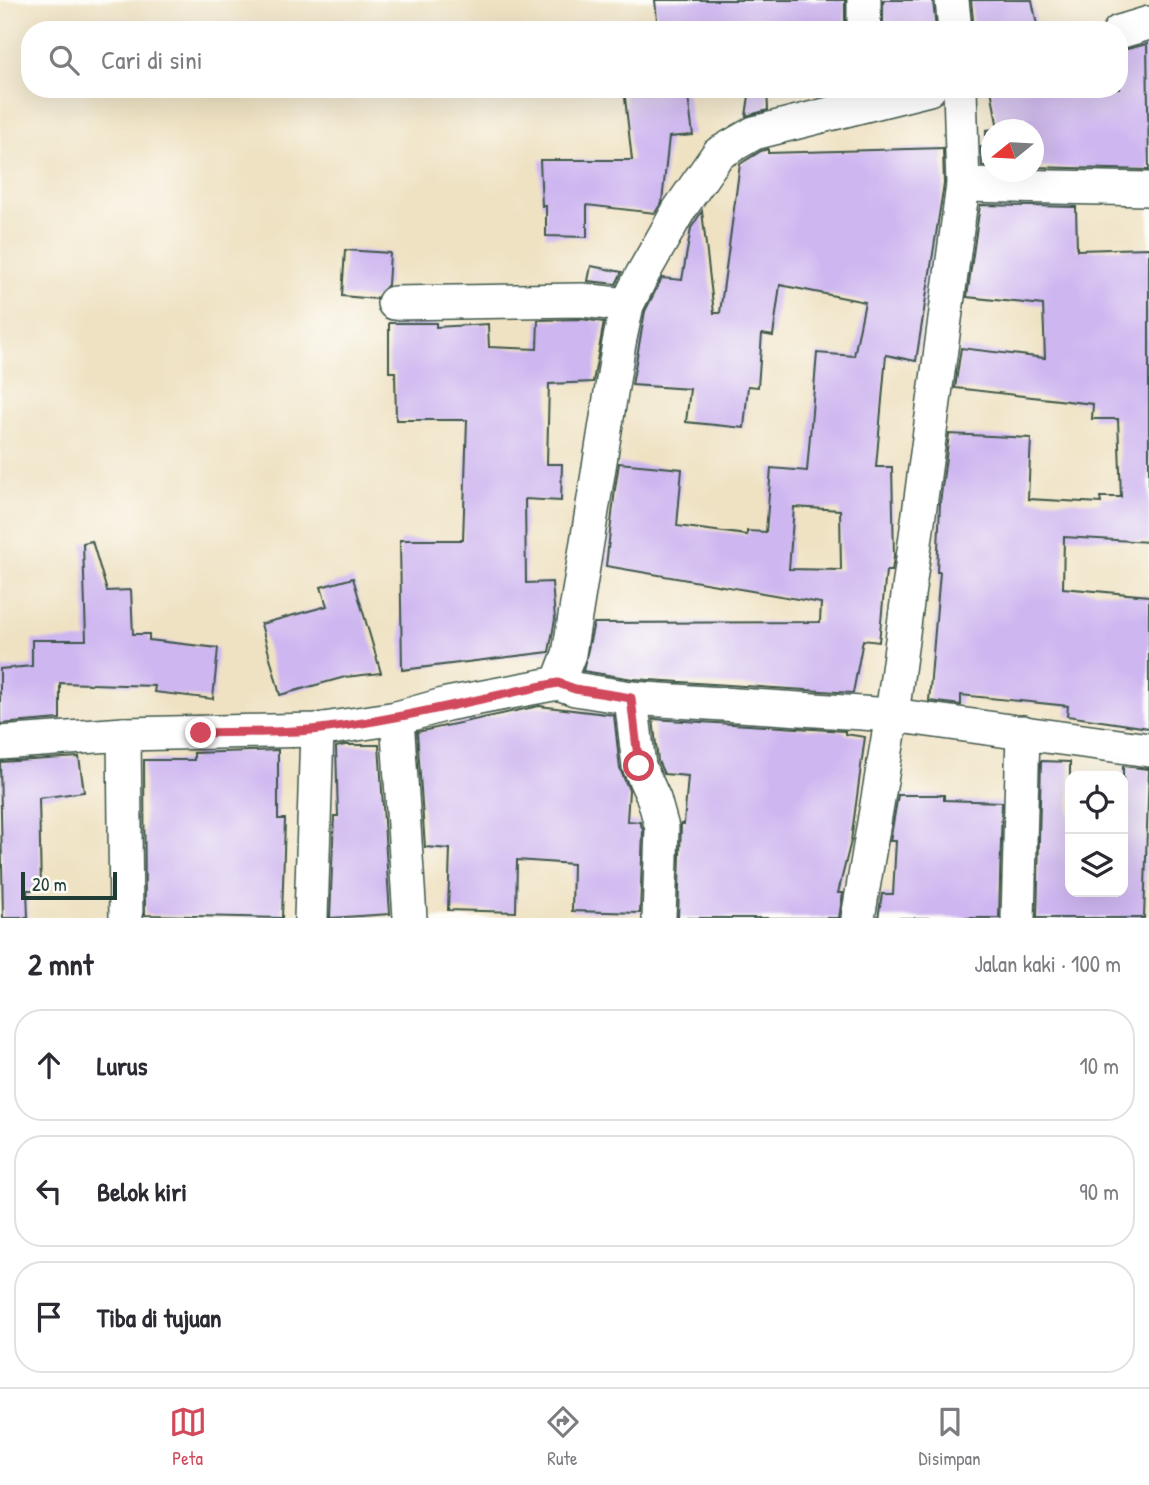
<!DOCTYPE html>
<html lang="id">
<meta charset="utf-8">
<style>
body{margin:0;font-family:"Patrick Hand",sans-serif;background:#f2f2f3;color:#2b2b33}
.controls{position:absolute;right:21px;bottom:21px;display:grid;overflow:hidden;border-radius:14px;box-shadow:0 7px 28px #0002}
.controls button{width:63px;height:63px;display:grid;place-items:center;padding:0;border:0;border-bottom:2px solid #e1e1e2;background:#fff;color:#2b2b33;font:35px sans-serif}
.compass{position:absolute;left:981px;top:119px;width:63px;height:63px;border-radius:50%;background:#fff;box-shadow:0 7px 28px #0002;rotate:252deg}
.scale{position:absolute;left:21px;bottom:18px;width:96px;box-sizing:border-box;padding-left:7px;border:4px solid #1f3d34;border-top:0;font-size:19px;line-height:24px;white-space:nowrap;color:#1f3d34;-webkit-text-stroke:5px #fdfcf7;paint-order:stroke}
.stop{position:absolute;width:21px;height:21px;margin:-16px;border:5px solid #d1495b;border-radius:50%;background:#fff}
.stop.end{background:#d1495b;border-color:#fff;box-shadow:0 2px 7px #0008}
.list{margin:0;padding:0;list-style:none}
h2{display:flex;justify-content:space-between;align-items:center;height:91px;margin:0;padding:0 28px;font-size:30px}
h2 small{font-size:23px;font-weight:400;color:#7c7c81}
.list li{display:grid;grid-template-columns:46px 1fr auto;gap:21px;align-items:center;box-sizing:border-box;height:112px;margin:0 14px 14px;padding:0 14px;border:2px solid #e1e1e2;border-radius:28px}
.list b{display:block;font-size:26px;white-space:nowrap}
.list em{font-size:23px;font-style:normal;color:#7c7c81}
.icon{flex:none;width:38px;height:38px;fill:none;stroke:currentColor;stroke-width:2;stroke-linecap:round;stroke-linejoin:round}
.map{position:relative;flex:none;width:1149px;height:918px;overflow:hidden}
.search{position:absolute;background:#fff;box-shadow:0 7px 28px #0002;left:21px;right:21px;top:21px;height:77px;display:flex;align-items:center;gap:18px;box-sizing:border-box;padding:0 24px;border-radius:28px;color:#7c7c81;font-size:26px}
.sheet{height:469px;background:#fff}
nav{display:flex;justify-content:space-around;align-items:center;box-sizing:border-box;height:98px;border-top:2px solid #e1e1e2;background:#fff;font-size:19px;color:#7c7c81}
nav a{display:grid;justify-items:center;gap:4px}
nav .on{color:#d1495b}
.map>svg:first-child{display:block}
.building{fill:#ceb6f0;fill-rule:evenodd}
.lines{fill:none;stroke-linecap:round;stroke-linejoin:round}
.minor-casing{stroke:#3e5649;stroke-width:36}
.minor{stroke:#fff;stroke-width:33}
.route{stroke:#d1495b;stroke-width:9}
</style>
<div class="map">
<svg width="1149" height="918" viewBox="0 0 1149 918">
<rect width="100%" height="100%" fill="#fdfcf7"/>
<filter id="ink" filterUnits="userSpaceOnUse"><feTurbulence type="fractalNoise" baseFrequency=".0143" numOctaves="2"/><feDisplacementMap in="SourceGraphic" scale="14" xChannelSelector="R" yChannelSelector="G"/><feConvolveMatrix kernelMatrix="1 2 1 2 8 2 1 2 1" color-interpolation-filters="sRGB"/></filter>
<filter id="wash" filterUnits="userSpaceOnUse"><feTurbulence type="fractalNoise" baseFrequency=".00686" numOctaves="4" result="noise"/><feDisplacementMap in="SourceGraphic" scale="28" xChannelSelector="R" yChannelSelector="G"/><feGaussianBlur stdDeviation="1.57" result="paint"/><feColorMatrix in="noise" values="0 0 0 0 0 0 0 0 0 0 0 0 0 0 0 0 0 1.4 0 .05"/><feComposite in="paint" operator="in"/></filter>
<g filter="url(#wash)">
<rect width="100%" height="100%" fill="#efe2c3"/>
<g id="blocks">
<g class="building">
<polygon points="655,0 845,0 845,30 658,30"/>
<polygon points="883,0 933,0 936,30 883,30"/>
<polygon points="971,0 1032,0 1038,30 974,30"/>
<polygon points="1147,44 1149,170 1033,167 1033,130 991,130 991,166 982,166 981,147 986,147 986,130 998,129 991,89 1119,89 1119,51"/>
<polygon points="624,89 687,89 693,135 669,137 662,202 655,213 587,205 587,237 546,236 546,206 542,206 540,160 632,160"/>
<polygon points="750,89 767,89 768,110 746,116"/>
<path d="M943,148L944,184L916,361L886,355L876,467H892L894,557L892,571H886L879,642L863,640L853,693L633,679L583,671L594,623L820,622L821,603L606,566L615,489L619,463L682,469L677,526L747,535V531L766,532L771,468L807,471L817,353L854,356L865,302L780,285L773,336L762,334L758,387L748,386L744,428L686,422L690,389L632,385L645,311L662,278L682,280L691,228L702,211L714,313H720L740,164L761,151L768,149V153ZM794,507L840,510L841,570L789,569Z"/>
<polygon points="980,205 1076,207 1077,250 1149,248 1149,542 1064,537 1063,588 1149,596 1149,728 1067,716 1068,706 961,695 961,705 929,701 940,572 937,572 940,503 949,434 1031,438 1028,499 1101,503 1100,497 1121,497 1118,419 1092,419 1093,404 955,388 961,348 1045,358 1043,305 967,297"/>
<polygon points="345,250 390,253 388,285 376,299 342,296"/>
<polygon points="591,266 622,272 616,284 588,281"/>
<polygon points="581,319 604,322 593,382 549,384 547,464 562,464 561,501 525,499 526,583 552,582 555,619 549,652 402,670 400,540 463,540 467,420 396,420 395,372 389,372 389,323 436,323 436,327 488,324 489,347 537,349 538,320"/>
<polygon points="92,541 107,591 131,590 133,634 149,634 149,640 218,648 213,699 154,692 155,686 60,683 60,719 0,724 0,669 32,666 32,640 86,640 83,543"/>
<polygon points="353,578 381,673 345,677 280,695 261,624 327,606 321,587"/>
<polygon points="539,706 614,715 620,769 629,790 627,821 640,822 643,830 640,913 572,911 573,864 517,860 516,912 448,910 450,849 425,847 417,732"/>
<polygon points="653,719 845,731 845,734 865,737 851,841 838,893 843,893 839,918 678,918 681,824 684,824 688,776 664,774 658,761"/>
<polygon points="345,745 379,745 390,914 330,918 334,816 338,816 336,747"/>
<polygon points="278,750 278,819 285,819 282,918 145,915 144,760 194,760 194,753"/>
<polygon points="79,757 84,792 39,798 41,890 27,890 28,918 3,918 0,762"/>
<polygon points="1041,761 1070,762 1070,892 1123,892 1123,766 1149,769 1144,918 1037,918"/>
<polygon points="898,795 944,795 944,800 1002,802 999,918 878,918 882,894 893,894 896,841 890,841"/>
</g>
</g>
</g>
<g filter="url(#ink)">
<use href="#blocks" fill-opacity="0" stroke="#3e5649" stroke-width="2"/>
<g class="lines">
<defs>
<g id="minor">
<polyline points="952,0 955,30"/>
<polyline points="864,30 864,0"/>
<polyline points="1119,32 1149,23"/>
<polyline points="963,185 1149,189"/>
<polyline points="394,303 582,300 627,305"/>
<polyline points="558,683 575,689 631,698 892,715 1149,750"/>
<polyline points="631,698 639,766 654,799 662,828 659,918"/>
<polyline points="397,718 410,918"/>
<polyline points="124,734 126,918"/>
<polyline points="0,743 124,734 317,730 397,718 447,704 558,683 569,654 619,343 627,305 641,277 679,210 718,154 754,133 929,89"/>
<polyline points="311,918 317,730"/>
<polyline points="858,918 892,715 963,185 960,89"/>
<polyline points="1018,918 1023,732"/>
</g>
</defs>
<use href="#minor" class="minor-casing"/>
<use href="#minor" class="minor"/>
</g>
</g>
<g class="lines" filter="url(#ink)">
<path class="route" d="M201,733C240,731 281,734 320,729C400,720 478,698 558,683L575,689L631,698L639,766"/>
</g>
</svg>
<div class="controls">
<button><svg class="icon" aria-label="locate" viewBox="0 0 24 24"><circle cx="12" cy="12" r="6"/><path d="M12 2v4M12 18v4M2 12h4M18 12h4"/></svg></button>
<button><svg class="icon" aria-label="layers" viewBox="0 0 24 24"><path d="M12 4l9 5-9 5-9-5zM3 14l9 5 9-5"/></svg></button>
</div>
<svg class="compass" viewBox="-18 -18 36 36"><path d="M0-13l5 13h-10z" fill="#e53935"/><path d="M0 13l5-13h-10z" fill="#7c7c81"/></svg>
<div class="scale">20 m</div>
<div class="stop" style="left:639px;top:766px"></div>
<div class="stop end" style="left:201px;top:733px"></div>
<div class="search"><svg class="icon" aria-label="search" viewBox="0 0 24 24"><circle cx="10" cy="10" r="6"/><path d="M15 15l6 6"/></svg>Cari di sini</div>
</div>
<section class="sheet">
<h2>2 mnt<small>Jalan kaki · 100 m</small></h2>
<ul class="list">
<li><svg class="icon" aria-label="ahead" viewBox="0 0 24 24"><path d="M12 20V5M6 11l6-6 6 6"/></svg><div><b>Lurus</b></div><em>10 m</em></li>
<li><svg class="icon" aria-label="left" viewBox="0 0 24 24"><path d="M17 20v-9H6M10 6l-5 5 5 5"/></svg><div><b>Belok kiri</b></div><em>90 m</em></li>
<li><svg class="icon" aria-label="arrive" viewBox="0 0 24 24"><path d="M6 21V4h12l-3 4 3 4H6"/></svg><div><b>Tiba di tujuan</b></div></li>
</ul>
</section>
<nav>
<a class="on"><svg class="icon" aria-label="map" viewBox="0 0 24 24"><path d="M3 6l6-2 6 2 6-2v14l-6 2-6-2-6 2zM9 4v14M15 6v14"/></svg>Peta</a>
<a><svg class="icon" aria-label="directions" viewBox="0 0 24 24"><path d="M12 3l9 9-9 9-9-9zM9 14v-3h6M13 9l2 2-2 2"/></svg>Rute</a>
<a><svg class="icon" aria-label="saved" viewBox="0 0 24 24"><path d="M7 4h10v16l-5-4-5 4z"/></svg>Disimpan</a>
</nav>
